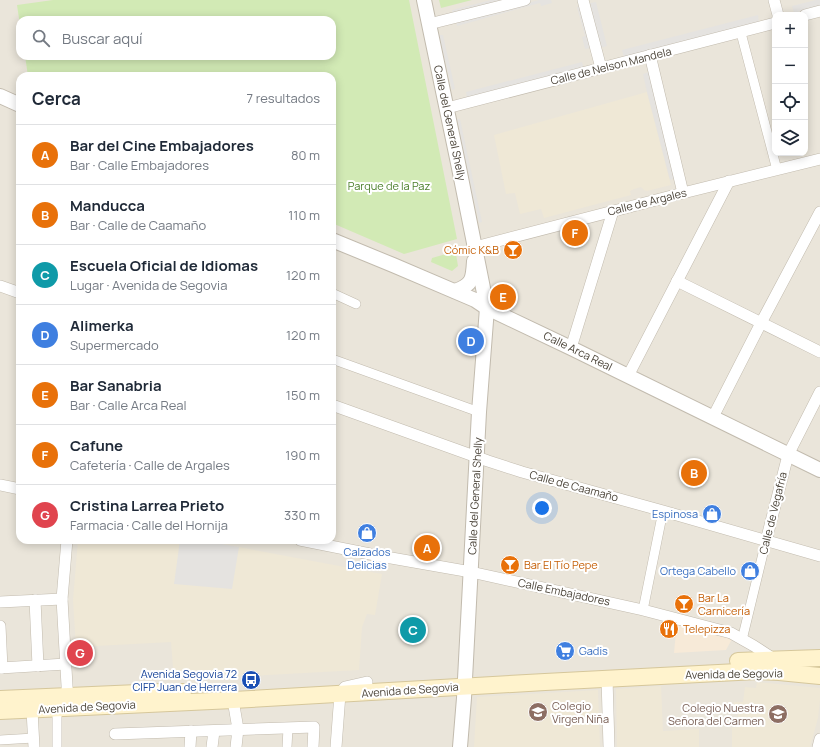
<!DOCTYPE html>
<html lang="es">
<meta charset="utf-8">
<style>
body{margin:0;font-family:Manrope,sans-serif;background:#f6f6f7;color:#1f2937}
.controls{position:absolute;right:12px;top:12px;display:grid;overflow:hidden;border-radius:8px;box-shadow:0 2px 10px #0003}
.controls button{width:36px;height:36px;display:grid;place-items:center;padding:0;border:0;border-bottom:1px solid #e0e1e3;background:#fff;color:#1f2937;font:20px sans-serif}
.you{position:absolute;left:542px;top:508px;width:14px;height:14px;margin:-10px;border:3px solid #fff;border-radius:50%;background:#1a73e8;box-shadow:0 0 0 6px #1a73e833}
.badge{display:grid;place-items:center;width:26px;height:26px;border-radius:50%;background:#1a73e8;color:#fff;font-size:13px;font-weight:700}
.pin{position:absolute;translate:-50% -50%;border:2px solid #fff;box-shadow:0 1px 4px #0006}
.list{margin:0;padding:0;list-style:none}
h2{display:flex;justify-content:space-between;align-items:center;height:52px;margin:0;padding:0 16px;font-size:17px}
h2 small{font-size:13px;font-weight:400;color:#747a83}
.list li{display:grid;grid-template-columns:26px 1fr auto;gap:12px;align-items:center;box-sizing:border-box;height:60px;padding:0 16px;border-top:1px solid #e0e1e3}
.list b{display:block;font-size:15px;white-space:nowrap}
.list p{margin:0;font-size:13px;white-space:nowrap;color:#747a83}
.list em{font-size:13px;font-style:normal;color:#747a83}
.icon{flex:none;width:22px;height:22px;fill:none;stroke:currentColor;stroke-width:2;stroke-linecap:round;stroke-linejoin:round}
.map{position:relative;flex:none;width:820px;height:747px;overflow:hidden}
.search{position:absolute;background:#fff;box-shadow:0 2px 10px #0003;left:16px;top:16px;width:320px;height:44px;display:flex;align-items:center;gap:10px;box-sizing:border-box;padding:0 14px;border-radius:12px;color:#747a83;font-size:15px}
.panel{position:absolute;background:#fff;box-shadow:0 2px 10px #0003;left:16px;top:72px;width:320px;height:472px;border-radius:12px}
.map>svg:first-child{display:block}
.residential{fill:#eae5da;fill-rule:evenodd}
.commercial{fill:#f7ead8}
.education{fill:#efe8d6}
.green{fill:#d2eab5}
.parking{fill:#e5e3e0}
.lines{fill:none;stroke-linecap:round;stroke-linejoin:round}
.pedestrian-casing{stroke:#c2bbae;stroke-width:10}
.minor-casing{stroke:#c2bbae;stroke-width:12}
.tertiary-casing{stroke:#c2bbae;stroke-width:16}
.secondary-casing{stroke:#d6c79b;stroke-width:18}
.pedestrian{stroke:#fff;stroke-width:9}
.minor{stroke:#fff;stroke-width:11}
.tertiary{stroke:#fff;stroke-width:14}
.secondary{stroke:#fff3cd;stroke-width:16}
.labels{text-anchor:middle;stroke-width:4;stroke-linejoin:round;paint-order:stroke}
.street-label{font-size:11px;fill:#4b4439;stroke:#fff}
.park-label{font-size:11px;fill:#4a7f2a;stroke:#fff}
.food-label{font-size:11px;fill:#c56008;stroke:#fff;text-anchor:start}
.shop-label{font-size:11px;fill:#366cbe;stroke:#fff;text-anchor:end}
.transit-label{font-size:11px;fill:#164399;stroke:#fff;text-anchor:end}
.education-label{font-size:11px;fill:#785e54;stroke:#fff;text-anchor:start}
</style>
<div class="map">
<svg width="820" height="747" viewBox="0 0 820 747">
<rect width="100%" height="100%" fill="#f6f3ec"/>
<path class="residential" d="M0,0H820V747H0ZM775,15H805V153H775ZM20,20H332V56H20ZM20,76H332V540H20Z"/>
<polygon class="commercial" points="677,622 732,639 726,650 674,653"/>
<g class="education">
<polygon points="647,92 671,185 647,191 644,190 641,187 634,189 630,191 631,195 544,218 541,209 520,214 515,193 506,194 494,135"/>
<polygon points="78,540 201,540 382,574 375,615 367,614 362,627 359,670 174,680 171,642 76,647 73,600"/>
<polygon points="757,682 820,688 820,700 818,718 810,747 732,747 732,728 738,727 738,709 734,708 734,702 743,702 745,687 756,688"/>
<polygon points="661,686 663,731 699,729 699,747 617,747 616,689"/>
<polygon points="598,690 600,747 474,747 477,697"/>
</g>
<g class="green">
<polygon points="53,0 409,0 457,239 404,254 332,223 332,76 28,76 25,56 332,56 332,20 20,20 20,25 17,5"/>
<polygon points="439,0 472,0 441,8"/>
<polygon points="453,252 456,254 458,266 452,271 431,262 432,258"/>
</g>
<g class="parking">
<polygon points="491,0 505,0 453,14 452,10"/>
<polygon points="539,0 551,0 552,3 541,6 540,3 457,26 456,22"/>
<polygon points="816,0 820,0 820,6 794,13 792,6"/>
<polygon points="596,2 607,46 600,48 590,3"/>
<polygon points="581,6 591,48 585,49 582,37 585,36 577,7"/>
<polygon points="758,15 759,22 624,58 622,50"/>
<polygon points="439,35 443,35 455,89 452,90"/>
<polygon points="582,62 584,68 467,98 466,92"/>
<polygon points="649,72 676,178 670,180 647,92 643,74"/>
<polygon points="457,119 460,119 482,222 479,223"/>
<polygon points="180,540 200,540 239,547 232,589 174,584"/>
</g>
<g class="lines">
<defs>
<g id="pedestrian">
<polyline points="741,33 777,170"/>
<polyline points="332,293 356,304"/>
<polyline points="332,359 479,412"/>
<polyline points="643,610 663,511"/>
<polyline points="742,640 766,541"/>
<polyline points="0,740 34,738"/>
<polyline points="57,747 57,709"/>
<polyline points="287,747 288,728"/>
</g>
<g id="minor">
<polyline points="583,0 601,68"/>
<polyline points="774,0 778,15"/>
<polyline points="805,15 820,11"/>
<polyline points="429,24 525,0"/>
<polyline points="650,55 683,193"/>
<polyline points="447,108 775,23"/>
<polyline points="475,247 683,193 820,159"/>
<polyline points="677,281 820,352"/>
<polyline points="0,286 20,293"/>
<polyline points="571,348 613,211"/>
<polyline points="628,376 729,181"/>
<polyline points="332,405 488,461 522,472 663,511 820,556"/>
<polyline points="713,417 761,323 820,212"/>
<polyline points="0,485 20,489"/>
<polyline points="67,540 62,599 68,703"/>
<polyline points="300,540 380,556 471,572 643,610 731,633 754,646 774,659"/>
<polyline points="766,541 788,455 820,392"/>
<polyline points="35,600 38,666"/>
<polyline points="0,602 62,599"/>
<polyline points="0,626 2,668"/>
<polyline points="0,668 66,664"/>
<polyline points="607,678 609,747"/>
<polyline points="233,700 238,729 236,747"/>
<polyline points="32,710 34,747"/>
<polyline points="115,734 314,727 313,747"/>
<polyline points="190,747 191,731"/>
<polyline points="212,747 214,731"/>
<polyline points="336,747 340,694 345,687 367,682"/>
<polyline points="818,747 820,739"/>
</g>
<g id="tertiary">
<polyline points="424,0 458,163 487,308 479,412 464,698 460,747"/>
<polyline points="0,96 20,105"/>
<polyline points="332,240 393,265 475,300 487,308 571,348 820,470"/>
<path d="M455,291C473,285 473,278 474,261"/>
</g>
<g id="secondary">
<polyline points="738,661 820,658"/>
<polyline points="0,699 161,692 169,693 183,692"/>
<polyline points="0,711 233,700 545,682 757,671 779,672 820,676"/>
</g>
</defs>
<use href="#pedestrian" class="pedestrian-casing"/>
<use href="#minor" class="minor-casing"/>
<use href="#tertiary" class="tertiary-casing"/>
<use href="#secondary" class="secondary-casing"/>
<use href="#pedestrian" class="pedestrian"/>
<use href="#minor" class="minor"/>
<use href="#tertiary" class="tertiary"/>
<use href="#secondary" class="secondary"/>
</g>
<defs>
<symbol id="bar-disc" viewBox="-11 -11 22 22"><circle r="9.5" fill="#e8710a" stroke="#fff"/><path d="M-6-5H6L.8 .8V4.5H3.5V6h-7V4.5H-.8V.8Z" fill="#fff"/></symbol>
<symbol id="shop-disc" viewBox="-11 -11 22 22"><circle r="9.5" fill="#3f7fe0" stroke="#fff"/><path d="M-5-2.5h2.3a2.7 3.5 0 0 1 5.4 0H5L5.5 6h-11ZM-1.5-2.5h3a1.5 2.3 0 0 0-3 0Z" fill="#fff"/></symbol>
<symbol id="restaurant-disc" viewBox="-11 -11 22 22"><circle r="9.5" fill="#e8710a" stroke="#fff"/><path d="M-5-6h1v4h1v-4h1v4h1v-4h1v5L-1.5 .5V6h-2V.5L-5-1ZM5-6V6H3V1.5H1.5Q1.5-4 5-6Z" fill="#fff"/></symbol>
<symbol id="supermarket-disc" viewBox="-11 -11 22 22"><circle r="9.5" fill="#3f7fe0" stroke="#fff"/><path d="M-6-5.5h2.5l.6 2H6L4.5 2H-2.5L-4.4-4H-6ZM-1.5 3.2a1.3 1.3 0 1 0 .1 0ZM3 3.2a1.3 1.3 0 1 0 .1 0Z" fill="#fff"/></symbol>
<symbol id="bus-disc" viewBox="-11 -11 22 22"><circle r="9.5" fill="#1a4fb4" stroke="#fff"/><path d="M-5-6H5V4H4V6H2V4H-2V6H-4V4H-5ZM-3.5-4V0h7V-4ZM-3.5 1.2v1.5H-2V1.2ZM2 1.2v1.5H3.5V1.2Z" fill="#fff"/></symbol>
<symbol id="school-disc" viewBox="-11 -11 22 22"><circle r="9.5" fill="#8d6e63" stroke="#fff"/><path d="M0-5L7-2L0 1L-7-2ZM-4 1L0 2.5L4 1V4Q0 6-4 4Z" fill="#fff"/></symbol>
</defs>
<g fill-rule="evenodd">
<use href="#bar-disc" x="502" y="239" width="22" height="22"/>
<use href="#shop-disc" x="701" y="503" width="22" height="22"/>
<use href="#shop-disc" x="356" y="522" width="22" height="22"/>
<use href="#bar-disc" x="499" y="554" width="22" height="22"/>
<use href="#shop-disc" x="739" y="560" width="22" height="22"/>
<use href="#bar-disc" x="673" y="593" width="22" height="22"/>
<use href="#restaurant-disc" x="658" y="618" width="22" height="22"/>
<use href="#supermarket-disc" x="554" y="640" width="22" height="22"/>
<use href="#bus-disc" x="240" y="669" width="22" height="22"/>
<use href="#school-disc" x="527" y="701" width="22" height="22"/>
<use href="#school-disc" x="767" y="703" width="22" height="22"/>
</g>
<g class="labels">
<g class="street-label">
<text transform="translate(611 66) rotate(-14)" y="4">Calle de Nelson Mandela</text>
<text transform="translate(450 123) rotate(78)" y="4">Calle del General Shelly</text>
<text transform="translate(647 202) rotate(-14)" y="4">Calle de Argales</text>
<text transform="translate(578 351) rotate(26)" y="4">Calle Arca Real</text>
<text transform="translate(574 486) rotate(15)" y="4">Calle de Caamaño</text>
<text transform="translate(475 496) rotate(-87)" y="4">Calle del General Shelly</text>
<text transform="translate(773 513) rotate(-76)" y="4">Calle de Vegafría</text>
<text transform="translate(564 592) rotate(12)" y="4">Calle Embajadores</text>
<text transform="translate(734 674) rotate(-1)" y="4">Avenida de Segovia</text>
<text transform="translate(410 690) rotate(-4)" y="4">Avenida de Segovia</text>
<text transform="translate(87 707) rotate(-3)" y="4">Avenida de Segovia</text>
</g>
<g class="park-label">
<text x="389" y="190">Parque de la Paz</text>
</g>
<g class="food-label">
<text x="499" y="254" text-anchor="end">Cómic K&amp;B</text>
<text x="524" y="569">Bar El Tío Pepe</text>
<text x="698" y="602">Bar La<tspan x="698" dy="13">Carnicería</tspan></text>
<text x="683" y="633">Telepizza</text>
</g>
<g class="shop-label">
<text x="698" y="518">Espinosa</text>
<text x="367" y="556" text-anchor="middle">Calzados<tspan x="367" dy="13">Delicias</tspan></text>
<text x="736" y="575">Ortega Cabello</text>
<text x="579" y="655" text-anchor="start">Gadis</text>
</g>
<g class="transit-label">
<text x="237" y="678">Avenida Segovia 72<tspan x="237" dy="13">CIFP Juan de Herrera</tspan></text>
</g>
<g class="education-label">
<text x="552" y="710">Colegio<tspan x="552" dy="13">Virgen Niña</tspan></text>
<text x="764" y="712" text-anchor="end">Colegio Nuestra<tspan x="764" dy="13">Señora del Carmen</tspan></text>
</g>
</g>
</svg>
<div class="controls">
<button>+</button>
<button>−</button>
<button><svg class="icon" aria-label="locate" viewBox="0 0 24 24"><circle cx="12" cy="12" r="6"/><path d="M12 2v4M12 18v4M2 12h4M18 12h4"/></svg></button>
<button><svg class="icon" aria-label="layers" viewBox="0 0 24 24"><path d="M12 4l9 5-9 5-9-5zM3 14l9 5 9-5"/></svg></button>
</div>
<div class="you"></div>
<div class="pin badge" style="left:427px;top:548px;background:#e8710a">A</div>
<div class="pin badge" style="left:694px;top:473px;background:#e8710a">B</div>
<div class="pin badge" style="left:413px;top:630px;background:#0f9aa8">C</div>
<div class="pin badge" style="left:471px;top:341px;background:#3f7fe0">D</div>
<div class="pin badge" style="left:503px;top:297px;background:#e8710a">E</div>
<div class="pin badge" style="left:575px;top:233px;background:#e8710a">F</div>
<div class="pin badge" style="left:80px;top:653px;background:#e0444e">G</div>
<div class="search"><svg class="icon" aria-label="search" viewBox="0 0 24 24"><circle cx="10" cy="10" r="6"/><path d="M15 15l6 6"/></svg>Buscar aquí</div>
<section class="panel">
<h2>Cerca<small>7 resultados</small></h2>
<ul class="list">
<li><span class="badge" style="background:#e8710a">A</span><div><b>Bar del Cine Embajadores</b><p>Bar · Calle Embajadores</p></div><em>80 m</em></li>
<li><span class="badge" style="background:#e8710a">B</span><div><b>Manducca</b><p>Bar · Calle de Caamaño</p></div><em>110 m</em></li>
<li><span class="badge" style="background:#0f9aa8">C</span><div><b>Escuela Oficial de Idiomas</b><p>Lugar · Avenida de Segovia</p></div><em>120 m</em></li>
<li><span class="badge" style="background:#3f7fe0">D</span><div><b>Alimerka</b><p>Supermercado</p></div><em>120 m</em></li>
<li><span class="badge" style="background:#e8710a">E</span><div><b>Bar Sanabria</b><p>Bar · Calle Arca Real</p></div><em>150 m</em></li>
<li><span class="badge" style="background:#e8710a">F</span><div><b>Cafune</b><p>Cafetería · Calle de Argales</p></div><em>190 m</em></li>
<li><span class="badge" style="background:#e0444e">G</span><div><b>Cristina Larrea Prieto</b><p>Farmacia · Calle del Hornija</p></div><em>330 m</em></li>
</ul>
</section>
</div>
